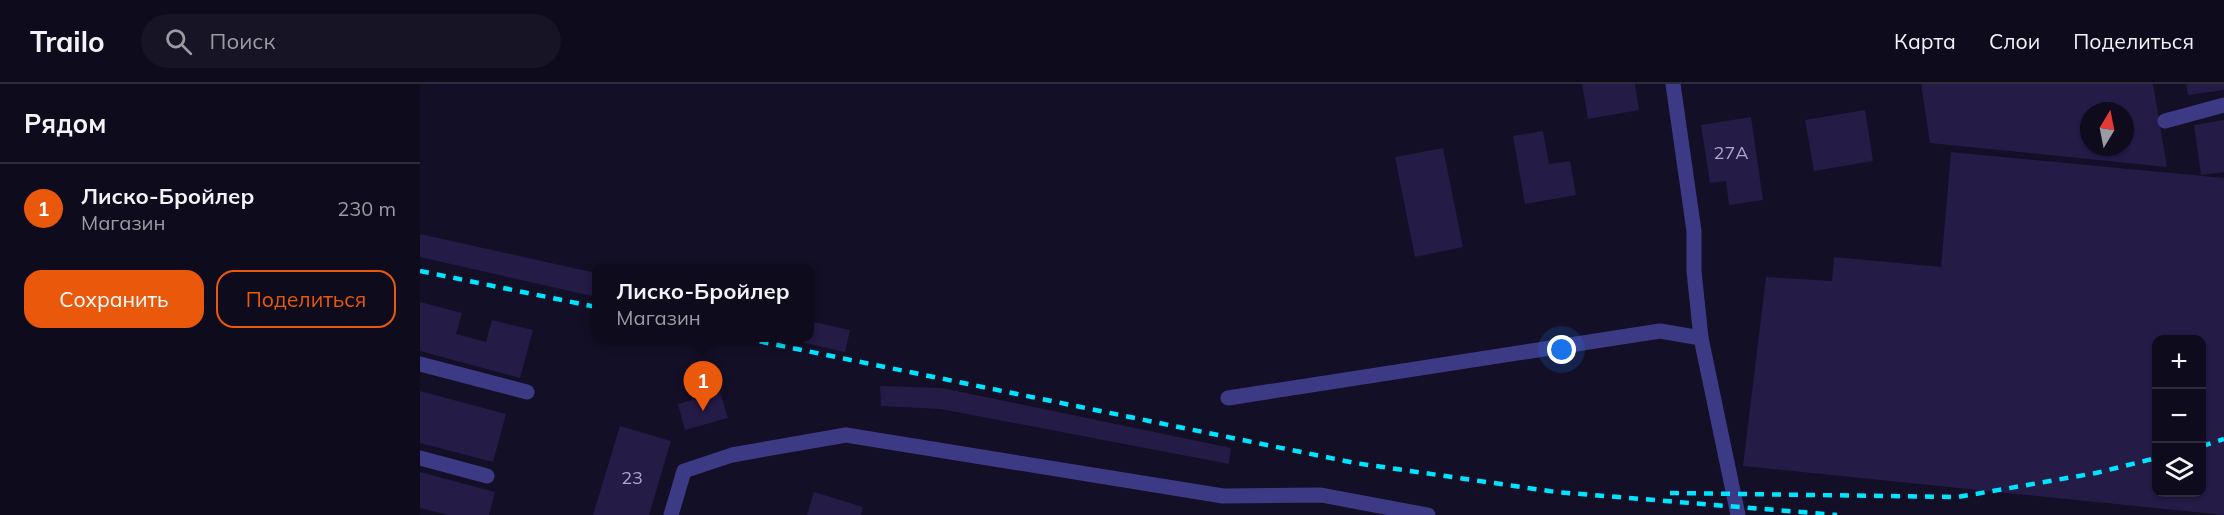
<!DOCTYPE html>
<html lang="ru">
<meta charset="utf-8">
<style>
body{margin:0;font-family:Mulish,sans-serif;background:#171425;color:#f1f3f6}
.controls{position:absolute;right:18px;bottom:18px;display:grid;overflow:hidden;border-radius:12px;box-shadow:0 2px 4px #0004}
.controls button{width:54px;height:54px;display:grid;place-items:center;padding:0;border:0;border-bottom:2px solid #2e2b3b;background:#0e0b1c;color:#f1f3f6;font:30px sans-serif}
.compass{position:absolute;left:1660px;top:18px;width:54px;height:54px;border-radius:50%;background:#0e0b1c;box-shadow:0 2px 4px #0004;rotate:10deg}
.you{position:absolute;left:1142px;top:266px;width:21px;height:21px;margin:-15px;border:4px solid #fff;border-radius:50%;background:#1a73e8;box-shadow:0 0 0 9px #1a73e833}
.badge{display:grid;place-items:center;width:39px;height:39px;border-radius:50%;background:#ea580c;color:#fff;font-size:20px;font-weight:700}
.pin{position:absolute;translate:-50% -50px;filter:drop-shadow(0 2px 3px #0008)}
.pin::after{content:'';position:absolute;top:32px;width:21px;height:18px;background:inherit;clip-path:polygon(0 0,100% 0,50% 100%)}
.popup{position:absolute;left:172px;top:180px;width:222px;height:78px;box-sizing:border-box;display:grid;place-content:center;border-radius:12px;background:#0e0b1c;filter:drop-shadow(0 2px 4px #0005);font-size:20px;white-space:nowrap;color:#9b9ba3}
.popup b{font-size:22px;color:#f1f3f6}
.popup::after{content:'';position:absolute;left:50%;top:100%;margin-left:-12px;border:12px solid transparent;border-top-color:#0e0b1c}
.list{margin:0;padding:0;list-style:none}
h2{display:flex;justify-content:space-between;align-items:center;height:78px;margin:0;padding:0 24px;font-size:26px}
h2 small{font-size:20px;font-weight:400;color:#9b9ba3}
.list li{display:grid;grid-template-columns:39px 1fr auto;gap:18px;align-items:center;box-sizing:border-box;height:90px;padding:0 24px;border-top:2px solid #2e2b3b}
.list b{display:block;font-size:22px;white-space:nowrap}
.list p{margin:0;font-size:20px;white-space:nowrap;color:#9b9ba3}
.list em{font-size:20px;font-style:normal;color:#9b9ba3}
.actions{display:flex;gap:12px;padding:18px 24px}
.actions a{flex:1;padding:14px 0;border:2px solid #ea580c;border-radius:18px;text-align:center;font-size:21px;color:#ea580c}
.actions .main{background:#ea580c;color:#fff}
.icon{flex:none;width:33px;height:33px;fill:none;stroke:currentColor;stroke-width:2;stroke-linecap:round;stroke-linejoin:round}
.map{position:relative;flex:none;width:1804px;height:431px;overflow:hidden}
header{display:flex;align-items:center;gap:36px;box-sizing:border-box;height:84px;padding:0 30px;background:#0e0b1c;border-bottom:2px solid #2e2b3b}
header strong{font-size:28px}
nav{display:flex;gap:33px;margin-inline-start:auto;font-size:21px}
.search{width:420px;height:54px;background:#171425;display:flex;align-items:center;gap:15px;box-sizing:border-box;padding:0 21px;border-radius:33px;color:#9b9ba3;font-size:22px}
main{display:flex}
aside{flex:1;background:#0e0b1c}
.map>svg:first-child{display:block}
.building{fill:#241b47;fill-rule:evenodd}
.lines{fill:none;stroke-linecap:round;stroke-linejoin:round}
.minor{stroke:#3d3a85;stroke-width:15}
.rail{stroke:#00e5ff;stroke-width:4.5;stroke-dasharray:9 8;stroke-linecap:butt}
.labels{text-anchor:middle;stroke-width:4.5;stroke-linejoin:round;paint-order:stroke}
.number-label{font-size:18px;fill:#aca6d1}
</style>
<header>
<strong>Trailo</strong>
<div class="search"><svg class="icon" aria-label="search" viewBox="0 0 24 24"><circle cx="10" cy="10" r="6"/><path d="M15 15l6 6"/></svg>Поиск</div>
<nav><a>Карта</a><a>Слои</a><a>Поделиться</a></nav>
</header>
<main>
<aside>
<h2>Рядом<small></small></h2>
<ul class="list">
<li><span class="badge">1</span><div><b>Лиско-Бройлер</b><p>Магазин</p></div><em>230 m</em></li>
</ul>
<div class="actions"><a class="main">Сохранить</a><a>Поделиться</a></div>
</aside>
<div class="map">
<svg width="1804" height="431" viewBox="0 0 1804 431">
<rect width="100%" height="100%" fill="#130f26"/>
<g class="building">
<polygon points="1162,0 1215,0 1219,26 1168,35"/>
<path d="M1501,0H1733L1747,83L1510,59ZM1669,27H1705V63H1669Z"/>
<polygon points="1766,0 1804,0 1804,6 1768,11"/>
<polygon points="1445,26 1453,77 1394,87 1385,36"/>
<polygon points="1331,33 1343,116 1309,121 1306,97 1290,99 1281,41"/>
<polygon points="1804,36 1804,88 1781,91 1774,41"/>
<polygon points="1123,47 1129,80 1150,77 1156,111 1105,120 1093,52"/>
<polygon points="1023,64 1043,163 995,173 975,73"/>
<path d="M1531,68L1804,94V431L1323,382L1346,193L1412,197L1414,173L1521,183ZM1736,255H1782V408H1736Z"/>
<polygon points="0,150 176,189 176,213 0,173"/>
<polygon points="0,218 42,229 36,250 66,258 72,236 113,246 100,294 0,267"/>
<polygon points="389,237 430,246 425,268 363,254 389,254"/>
<polygon points="460,302 522,304 811,364 809,380 521,325 461,322"/>
<polygon points="0,307 86,330 73,378 0,359"/>
<polygon points="300,308 308,334 265,346 258,320"/>
<polygon points="200,342 251,357 229,431 173,431"/>
<polygon points="0,388 75,408 69,431 28,431 0,424"/>
<polygon points="394,408 443,423 441,431 387,431"/>
</g>
<g class="lines">
<g class="minor">
<polyline points="1253,0 1274,147 1274,187 1281,254 1318,431"/>
<polyline points="1745,37 1804,21"/>
<polyline points="0,280 107,308"/>
<polyline points="808,314 1240,247 1281,254"/>
<polyline points="0,374 67,392"/>
<polyline points="251,431 264,387 312,371 426,351 803,412 901,411 1008,431"/>
</g>
<g class="rail">
<polyline points="0,187 176,223"/>
<polyline points="323,254 935,379 1136,408 1417,431"/>
<polyline points="1782,362 1804,355"/>
<polyline points="1250,409 1538,413 1676,389 1736,374"/>
</g>
</g>
<g class="labels">
<g class="number-label">
<text x="1311" y="75">27А</text>
<text x="212" y="400">23</text>
</g>
</g>
</svg>
<div class="controls">
<button>+</button>
<button>−</button>
<button><svg class="icon" aria-label="layers" viewBox="0 0 24 24"><path d="M12 4l9 5-9 5-9-5zM3 14l9 5 9-5"/></svg></button>
</div>
<svg class="compass" viewBox="-18 -18 36 36"><path d="M0-13l5 13h-10z" fill="#e53935"/><path d="M0 13l5-13h-10z" fill="#9b9ba3"/></svg>
<div class="you"></div>
<div class="pin badge" style="left:283px;top:327px">1</div>
<div class="popup"><b>Лиско-Бройлер</b>Магазин</div>
</div>
</main>
